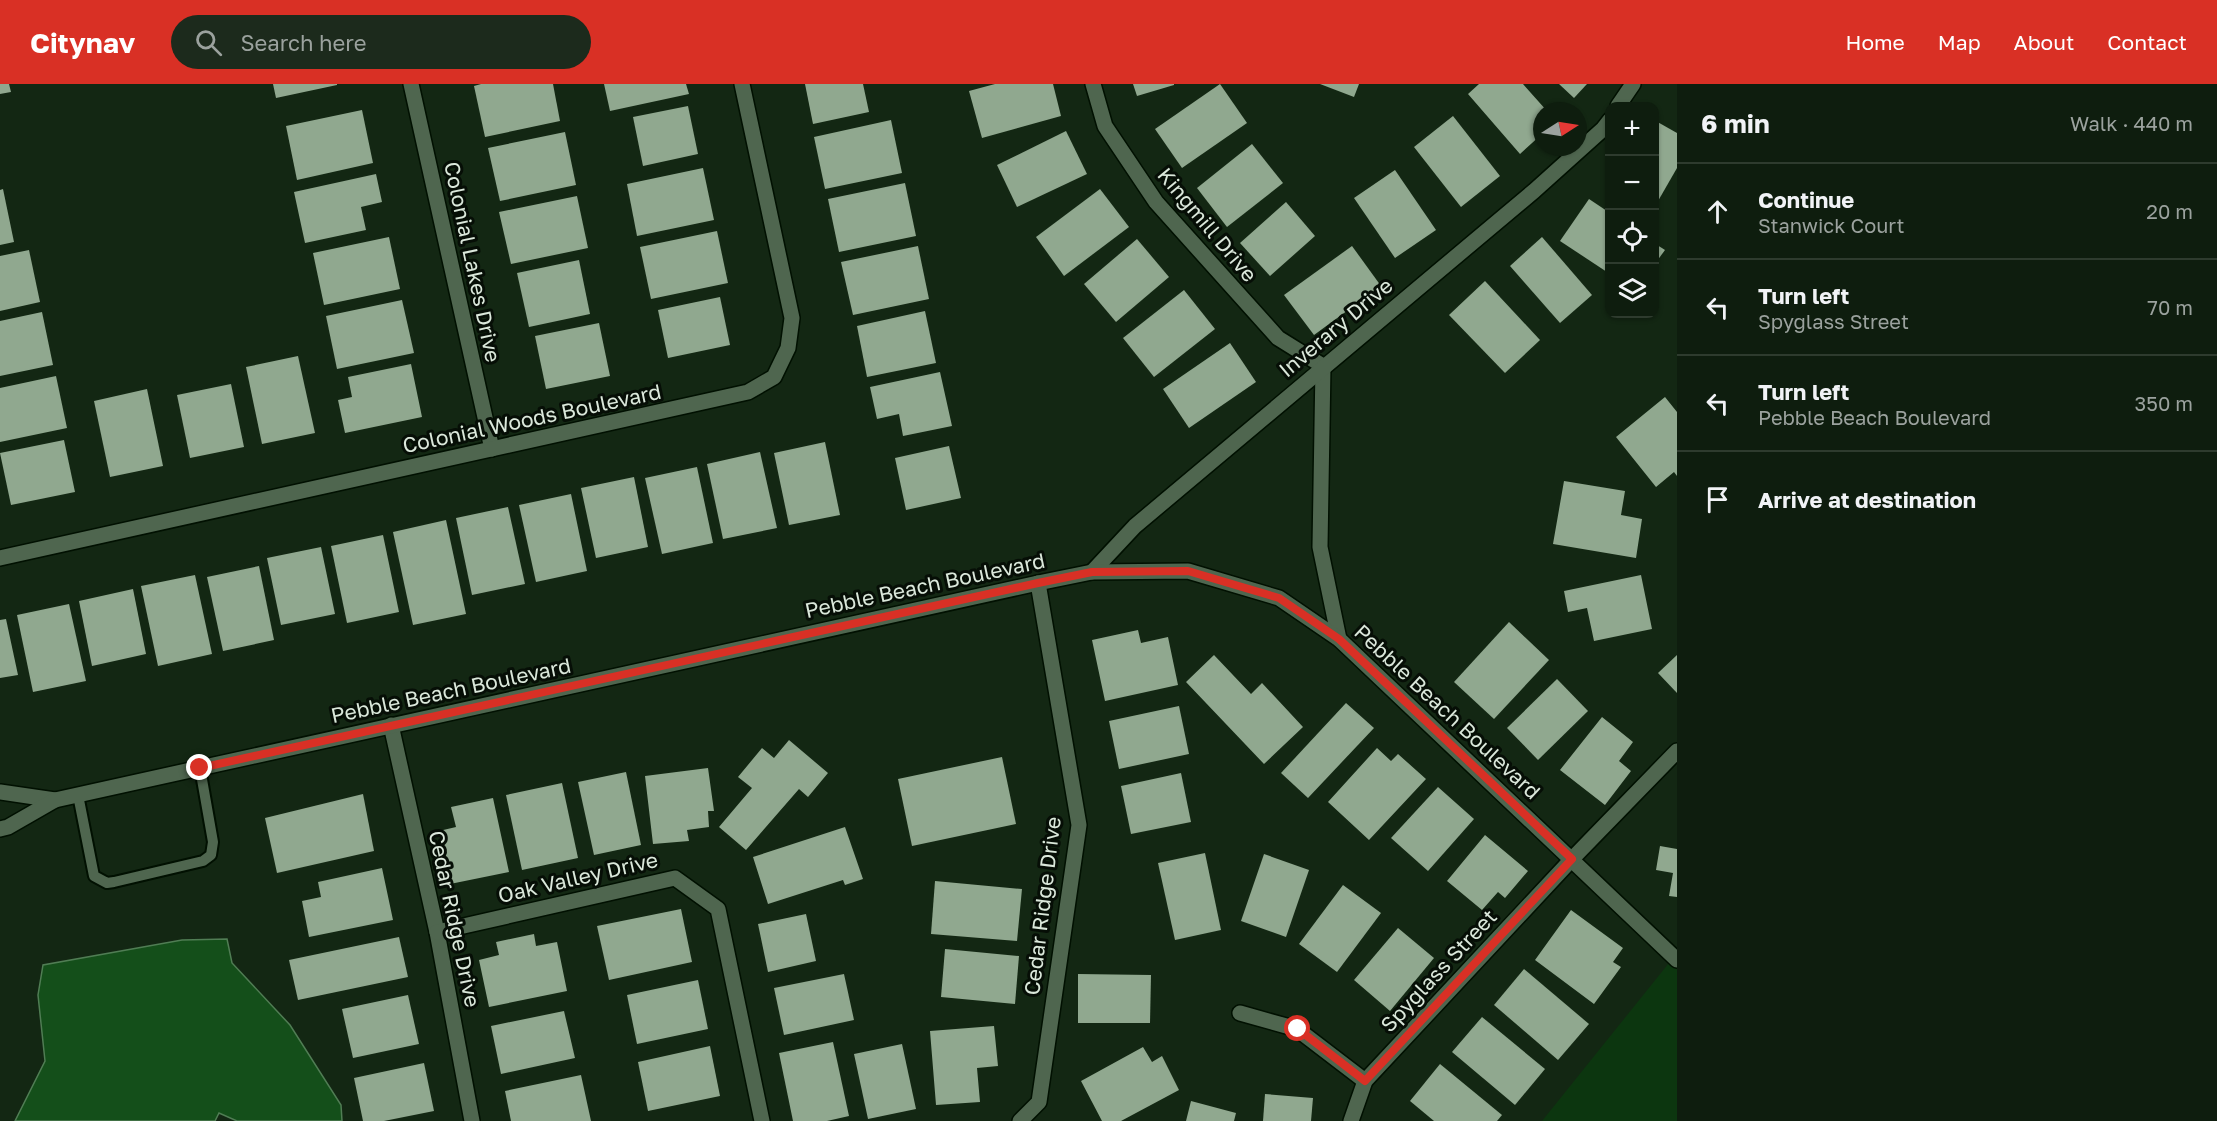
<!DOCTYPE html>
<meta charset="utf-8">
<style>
body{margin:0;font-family:"Golos Text",sans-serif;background:#1c2a1c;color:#f1f3f6}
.controls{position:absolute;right:18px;top:18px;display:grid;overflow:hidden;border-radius:12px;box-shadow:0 2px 4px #0004}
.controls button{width:54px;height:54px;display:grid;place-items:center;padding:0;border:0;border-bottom:2px solid #2e3b2e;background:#0e1d0e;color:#f1f3f6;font:30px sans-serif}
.compass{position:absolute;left:1533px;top:18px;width:54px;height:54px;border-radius:50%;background:#0e1d0e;box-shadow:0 2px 4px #0004;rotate:78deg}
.stop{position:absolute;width:18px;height:18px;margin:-14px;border:4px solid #d93025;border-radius:50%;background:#fff}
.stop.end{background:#d93025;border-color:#fff;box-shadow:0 2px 6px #0008}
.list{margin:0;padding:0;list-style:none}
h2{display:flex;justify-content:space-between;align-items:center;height:78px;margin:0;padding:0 24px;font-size:26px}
h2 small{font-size:20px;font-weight:400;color:#9ba29e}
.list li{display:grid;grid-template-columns:39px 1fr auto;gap:18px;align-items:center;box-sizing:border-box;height:96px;padding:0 24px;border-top:2px solid #2e3b2e}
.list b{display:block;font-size:22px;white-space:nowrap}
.list p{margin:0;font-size:20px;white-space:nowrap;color:#9ba29e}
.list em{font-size:20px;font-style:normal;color:#9ba29e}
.icon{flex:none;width:33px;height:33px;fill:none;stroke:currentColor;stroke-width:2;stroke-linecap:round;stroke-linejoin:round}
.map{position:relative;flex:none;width:1677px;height:1037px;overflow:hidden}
header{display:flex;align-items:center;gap:36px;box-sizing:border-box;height:84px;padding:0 30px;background:#d93025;color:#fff}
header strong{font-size:28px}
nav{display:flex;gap:33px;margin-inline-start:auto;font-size:21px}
.search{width:420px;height:54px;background:#1c2a1c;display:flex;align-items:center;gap:15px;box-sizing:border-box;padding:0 21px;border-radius:33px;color:#9ba29e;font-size:22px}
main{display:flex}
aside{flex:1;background:#0e1d0e}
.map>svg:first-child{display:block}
.green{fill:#0c360f}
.water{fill:#144f1a;stroke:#507d54;stroke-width:1.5}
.building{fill:#90a88f}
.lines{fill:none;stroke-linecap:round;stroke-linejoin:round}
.service-casing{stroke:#011001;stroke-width:14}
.minor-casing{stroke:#011001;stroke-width:18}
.service{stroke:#4f664f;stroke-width:10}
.minor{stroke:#4f664f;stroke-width:15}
.route{stroke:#d93025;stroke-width:8}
.labels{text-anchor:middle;stroke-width:6;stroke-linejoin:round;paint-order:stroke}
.street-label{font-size:21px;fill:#dbe8db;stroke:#060e06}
</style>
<header>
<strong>Citynav</strong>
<div class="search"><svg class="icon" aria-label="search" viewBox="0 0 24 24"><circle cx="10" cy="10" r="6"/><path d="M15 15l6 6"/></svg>Search here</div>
<nav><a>Home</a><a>Map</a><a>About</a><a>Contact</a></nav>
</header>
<main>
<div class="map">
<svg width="1677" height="1037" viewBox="0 0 1677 1037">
<rect width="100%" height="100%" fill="#132713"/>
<polygon class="green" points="1677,869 1677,1037 1542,1037"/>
<polygon class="water" points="227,855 232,879 290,941 341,1021 342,1037 237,1037 219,1029 215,1037 15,1037 45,977 38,911 43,881 182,856"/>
<g class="building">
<polygon points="0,0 9,0 11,8 0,10"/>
<polygon points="273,0 337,0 337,1 276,14"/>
<polygon points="481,0 553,0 560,37 485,53 474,2"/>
<polygon points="604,0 686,0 689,10 610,27"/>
<polygon points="805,0 863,0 869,28 813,40"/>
<polygon points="995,0 1053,0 1061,32 982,54 969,7"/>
<polygon points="1133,0 1174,0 1174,1 1137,12"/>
<polygon points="1220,0 1247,39 1182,84 1155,45"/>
<polygon points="1320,0 1359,0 1354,13"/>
<polygon points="1479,0 1523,0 1547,27 1542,27 1542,50 1520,70 1468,10"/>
<polygon points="1559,0 1587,0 1574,14"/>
<polygon points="688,22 698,70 643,82 633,33"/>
<polygon points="362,26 373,79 297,96 286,42"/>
<polygon points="1453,32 1500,92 1461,123 1414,63"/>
<polygon points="891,36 902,89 825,105 814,53"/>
<polygon points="1654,36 1677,49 1677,84 1654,124"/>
<polygon points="1066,47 1087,90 1017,123 997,81"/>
<polygon points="565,48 576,101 500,117 488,64"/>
<polygon points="1252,60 1283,99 1227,143 1197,104"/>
<polygon points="703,84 714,136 637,152 627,100"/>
<polygon points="1395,86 1436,146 1395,174 1354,114"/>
<polygon points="376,90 382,118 361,123 366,146 305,159 294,108"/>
<polygon points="905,99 916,152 839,168 828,115"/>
<polygon points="3,105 14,158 0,161 0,106"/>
<polygon points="1100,105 1129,143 1064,192 1036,153"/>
<polygon points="577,112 588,164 511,180 499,128"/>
<polygon points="1589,115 1610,129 1610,190 1560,157"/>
<polygon points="1286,118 1315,152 1270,192 1240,159"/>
<polygon points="717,147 728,199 651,215 640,163"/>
<polygon points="389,153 400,205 324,221 313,169"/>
<polygon points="1542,153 1592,211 1560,239 1510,182"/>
<polygon points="1137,155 1169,193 1116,238 1084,200"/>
<polygon points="1654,159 1665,166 1654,181"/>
<polygon points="918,162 929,215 853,231 841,178"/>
<polygon points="1352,162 1381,202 1314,251 1284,211"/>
<polygon points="29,166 40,218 0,227 0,172"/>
<polygon points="579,176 590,230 529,243 517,189"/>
<polygon points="1485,197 1540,256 1505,289 1449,231"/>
<polygon points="1184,206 1215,245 1154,293 1123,254"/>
<polygon points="720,213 730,261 668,274 658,226"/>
<polygon points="402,216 414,269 337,285 326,232"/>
<polygon points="925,227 936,279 867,293 857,242"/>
<polygon points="42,228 53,281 0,292 0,237"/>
<polygon points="599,239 610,292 546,305 535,252"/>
<polygon points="1230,259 1256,298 1189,344 1163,305"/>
<polygon points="298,272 315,349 262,360 246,283"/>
<polygon points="411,280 422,333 345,349 338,316 352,313 348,293"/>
<polygon points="940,288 952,342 903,352 899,330 877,335 870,303"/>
<polygon points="56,292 67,344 0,358 0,304"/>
<polygon points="231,300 244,363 190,374 177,311"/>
<polygon points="147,305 163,382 110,393 94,317"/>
<polygon points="1665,313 1677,328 1677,392 1674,388 1656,403 1616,353"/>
<polygon points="64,356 75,408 11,421 0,369"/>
<polygon points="825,358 840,431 789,441 774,369"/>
<polygon points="949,362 961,414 906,426 895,374"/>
<polygon points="760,368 777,444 723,455 707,380"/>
<polygon points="697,383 713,459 662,470 645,394"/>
<polygon points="634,393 648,463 596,474 581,404"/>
<polygon points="1564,397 1625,407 1621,431 1642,435 1636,474 1553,460"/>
<polygon points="571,410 587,487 536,498 519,421"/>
<polygon points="508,423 525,500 472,511 456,434"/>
<polygon points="446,436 466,530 413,541 393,448"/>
<polygon points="383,451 399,528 347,539 331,462"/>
<polygon points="321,463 335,530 281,541 267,474"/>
<polygon points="259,482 274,556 223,567 207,493"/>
<polygon points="195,491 212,570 158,582 141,502"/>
<polygon points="1641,491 1652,545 1594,557 1587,524 1568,528 1564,507"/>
<polygon points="133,505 146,570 92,582 79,517"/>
<polygon points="69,520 86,597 33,608 17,531"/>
<polygon points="6,535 18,591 0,594 0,536"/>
<polygon points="1509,538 1549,576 1494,635 1454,598"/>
<polygon points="1138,546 1141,559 1168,553 1178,601 1105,617 1092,556"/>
<polygon points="1214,571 1251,610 1262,599 1303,643 1264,680 1186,598"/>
<polygon points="1677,571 1677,609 1658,589"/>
<polygon points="1557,595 1588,627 1538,676 1507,644"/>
<polygon points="1346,619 1374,644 1308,714 1281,689"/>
<polygon points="1179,622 1189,670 1119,685 1109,637"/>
<polygon points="1602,633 1633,658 1619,677 1631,687 1605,721 1560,686"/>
<polygon points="789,656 828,689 808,713 799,705 746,766 719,743 752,704 738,693 762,664 774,674"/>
<polygon points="1377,664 1391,677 1398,670 1426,695 1369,756 1328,718"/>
<polygon points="1002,673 1016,740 912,762 898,695"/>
<polygon points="708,684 714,727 708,727 709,743 687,746 689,757 653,760 645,692"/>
<polygon points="626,688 641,761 594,771 578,698"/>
<polygon points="1181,689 1191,738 1131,750 1121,702"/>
<polygon points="562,699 578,774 522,786 506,711"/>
<polygon points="1438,703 1474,735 1428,787 1391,754"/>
<polygon points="363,710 374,767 277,789 265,734"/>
<polygon points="493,714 509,788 450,800 439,747 456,743 451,723"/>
<polygon points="845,743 863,795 845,801 843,796 768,820 753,773"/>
<polygon points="1485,751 1528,787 1505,814 1498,808 1482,826 1447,797"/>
<polygon points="1660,762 1677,765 1677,813 1669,812 1673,789 1656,786"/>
<polygon points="1205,769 1221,846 1175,856 1158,779"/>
<polygon points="1264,770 1309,786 1286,853 1241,837"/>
<polygon points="382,784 393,836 309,853 302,817 321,813 318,798"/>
<polygon points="935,797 1022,805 1017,857 931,850"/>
<polygon points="1343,801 1381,829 1337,888 1299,860"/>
<polygon points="681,825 692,878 609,896 597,842"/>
<polygon points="1571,826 1623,864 1613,878 1621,883 1594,920 1535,876"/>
<polygon points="806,830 816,877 768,888 758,840"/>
<polygon points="1398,844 1434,874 1390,927 1354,896"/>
<polygon points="534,850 536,862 557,858 567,907 489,923 479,876 499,871 496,858"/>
<polygon points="399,853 408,893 298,916 289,876"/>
<polygon points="945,865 1019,872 1015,920 941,913"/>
<polygon points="1524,885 1589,940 1558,976 1494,921"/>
<polygon points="844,890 854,936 784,951 774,904"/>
<polygon points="1078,890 1151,891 1150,939 1078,939"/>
<polygon points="698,896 708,945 637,960 627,911"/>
<polygon points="408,911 419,960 353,974 342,925"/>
<polygon points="564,927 575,974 501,990 491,942"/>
<polygon points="1482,933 1545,985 1515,1021 1452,968"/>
<polygon points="994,942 998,982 977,984 980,1018 936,1021 930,947"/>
<polygon points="833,958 849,1032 827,1037 793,1037 779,969"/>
<polygon points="902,960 916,1025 868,1035 854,970"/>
<polygon points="710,962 720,1012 648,1027 638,978"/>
<polygon points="1143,963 1152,978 1162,972 1179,1006 1121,1037 1102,1037 1081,997"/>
<polygon points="424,979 434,1027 384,1037 363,1037 354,994"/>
<polygon points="1440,980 1502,1031 1497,1037 1434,1037 1410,1017"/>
<polygon points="581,991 591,1037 511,1037 505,1007"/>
<polygon points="1265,1010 1313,1014 1311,1037 1263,1037"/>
<polygon points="1191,1017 1236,1029 1234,1037 1186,1037"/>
</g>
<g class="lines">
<defs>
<polyline id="service" points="78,711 94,792 107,799 114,798 203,777 211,771 213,758 200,684"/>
<g id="minor">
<polyline points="411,0 492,365"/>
<polyline points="1093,0 1105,42 1156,118 1278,254 1323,282 1320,463 1339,555"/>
<polyline points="1618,22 1633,0"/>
<polyline points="0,474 748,308 774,293 788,264 792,234 742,0"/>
<polyline points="1092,488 1135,442 1534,107 1603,45 1610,36"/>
<polyline points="391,641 437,848 472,1037"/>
<polyline points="0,708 55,716"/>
<polyline points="0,745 8,743 55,716 1038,499 1092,488 1188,487 1279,514 1339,555 1677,876"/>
<polyline points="437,848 675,794 718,825 762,1037"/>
<polyline points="1240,929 1297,945 1365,997"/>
<polyline points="1020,1037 1039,1018 1079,741 1038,499"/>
<polyline points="1351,1037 1365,997 1572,775 1677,667"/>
</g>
</defs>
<use href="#service" class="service-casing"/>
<use href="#minor" class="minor-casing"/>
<use href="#service" class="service"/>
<use href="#minor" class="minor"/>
</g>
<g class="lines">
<polyline class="route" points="200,684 1038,499 1092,488 1188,487 1279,514 1339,555 1572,775 1365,997 1298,945"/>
</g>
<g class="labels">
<g class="street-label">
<text transform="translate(1207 141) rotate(50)" y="7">Kingmill Drive</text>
<text transform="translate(472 178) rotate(78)" y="7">Colonial Lakes Drive</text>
<text transform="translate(1336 244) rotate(-40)" y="7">Inverary Drive</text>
<text transform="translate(532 335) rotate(-12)" y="7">Colonial Woods Boulevard</text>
<text transform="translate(925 502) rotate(-12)" y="7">Pebble Beach Boulevard</text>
<text transform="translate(451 607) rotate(-12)" y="7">Pebble Beach Boulevard</text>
<text transform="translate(1447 628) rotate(43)" y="7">Pebble Beach Boulevard</text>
<text transform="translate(578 794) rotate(-13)" y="7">Oak Valley Drive</text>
<text transform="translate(1043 822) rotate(-83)" y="7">Cedar Ridge Drive</text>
<text transform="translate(454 835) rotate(78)" y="7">Cedar Ridge Drive</text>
<text transform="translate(1439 887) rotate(-47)" y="7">Spyglass Street</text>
</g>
</g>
</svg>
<div class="controls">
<button>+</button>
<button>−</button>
<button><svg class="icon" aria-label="locate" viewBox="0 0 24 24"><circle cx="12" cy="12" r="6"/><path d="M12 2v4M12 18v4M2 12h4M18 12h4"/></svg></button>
<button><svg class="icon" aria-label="layers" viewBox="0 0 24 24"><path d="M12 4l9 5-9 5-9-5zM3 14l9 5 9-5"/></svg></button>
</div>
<svg class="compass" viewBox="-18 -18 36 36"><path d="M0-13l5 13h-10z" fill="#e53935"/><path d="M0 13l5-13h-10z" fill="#9ba29e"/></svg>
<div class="stop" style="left:1298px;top:945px"></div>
<div class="stop end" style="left:200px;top:684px"></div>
</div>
<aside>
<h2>6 min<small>Walk · 440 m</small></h2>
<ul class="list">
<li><svg class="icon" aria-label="ahead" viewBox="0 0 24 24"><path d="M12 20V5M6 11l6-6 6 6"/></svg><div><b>Continue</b><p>Stanwick Court</p></div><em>20 m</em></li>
<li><svg class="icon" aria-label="left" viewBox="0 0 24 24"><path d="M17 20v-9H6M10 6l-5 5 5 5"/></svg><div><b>Turn left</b><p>Spyglass Street</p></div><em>70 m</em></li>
<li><svg class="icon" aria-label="left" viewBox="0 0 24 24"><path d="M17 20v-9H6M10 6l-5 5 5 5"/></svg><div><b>Turn left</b><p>Pebble Beach Boulevard</p></div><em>350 m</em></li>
<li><svg class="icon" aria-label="arrive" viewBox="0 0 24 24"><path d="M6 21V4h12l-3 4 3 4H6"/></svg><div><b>Arrive at destination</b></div></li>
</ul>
</aside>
</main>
